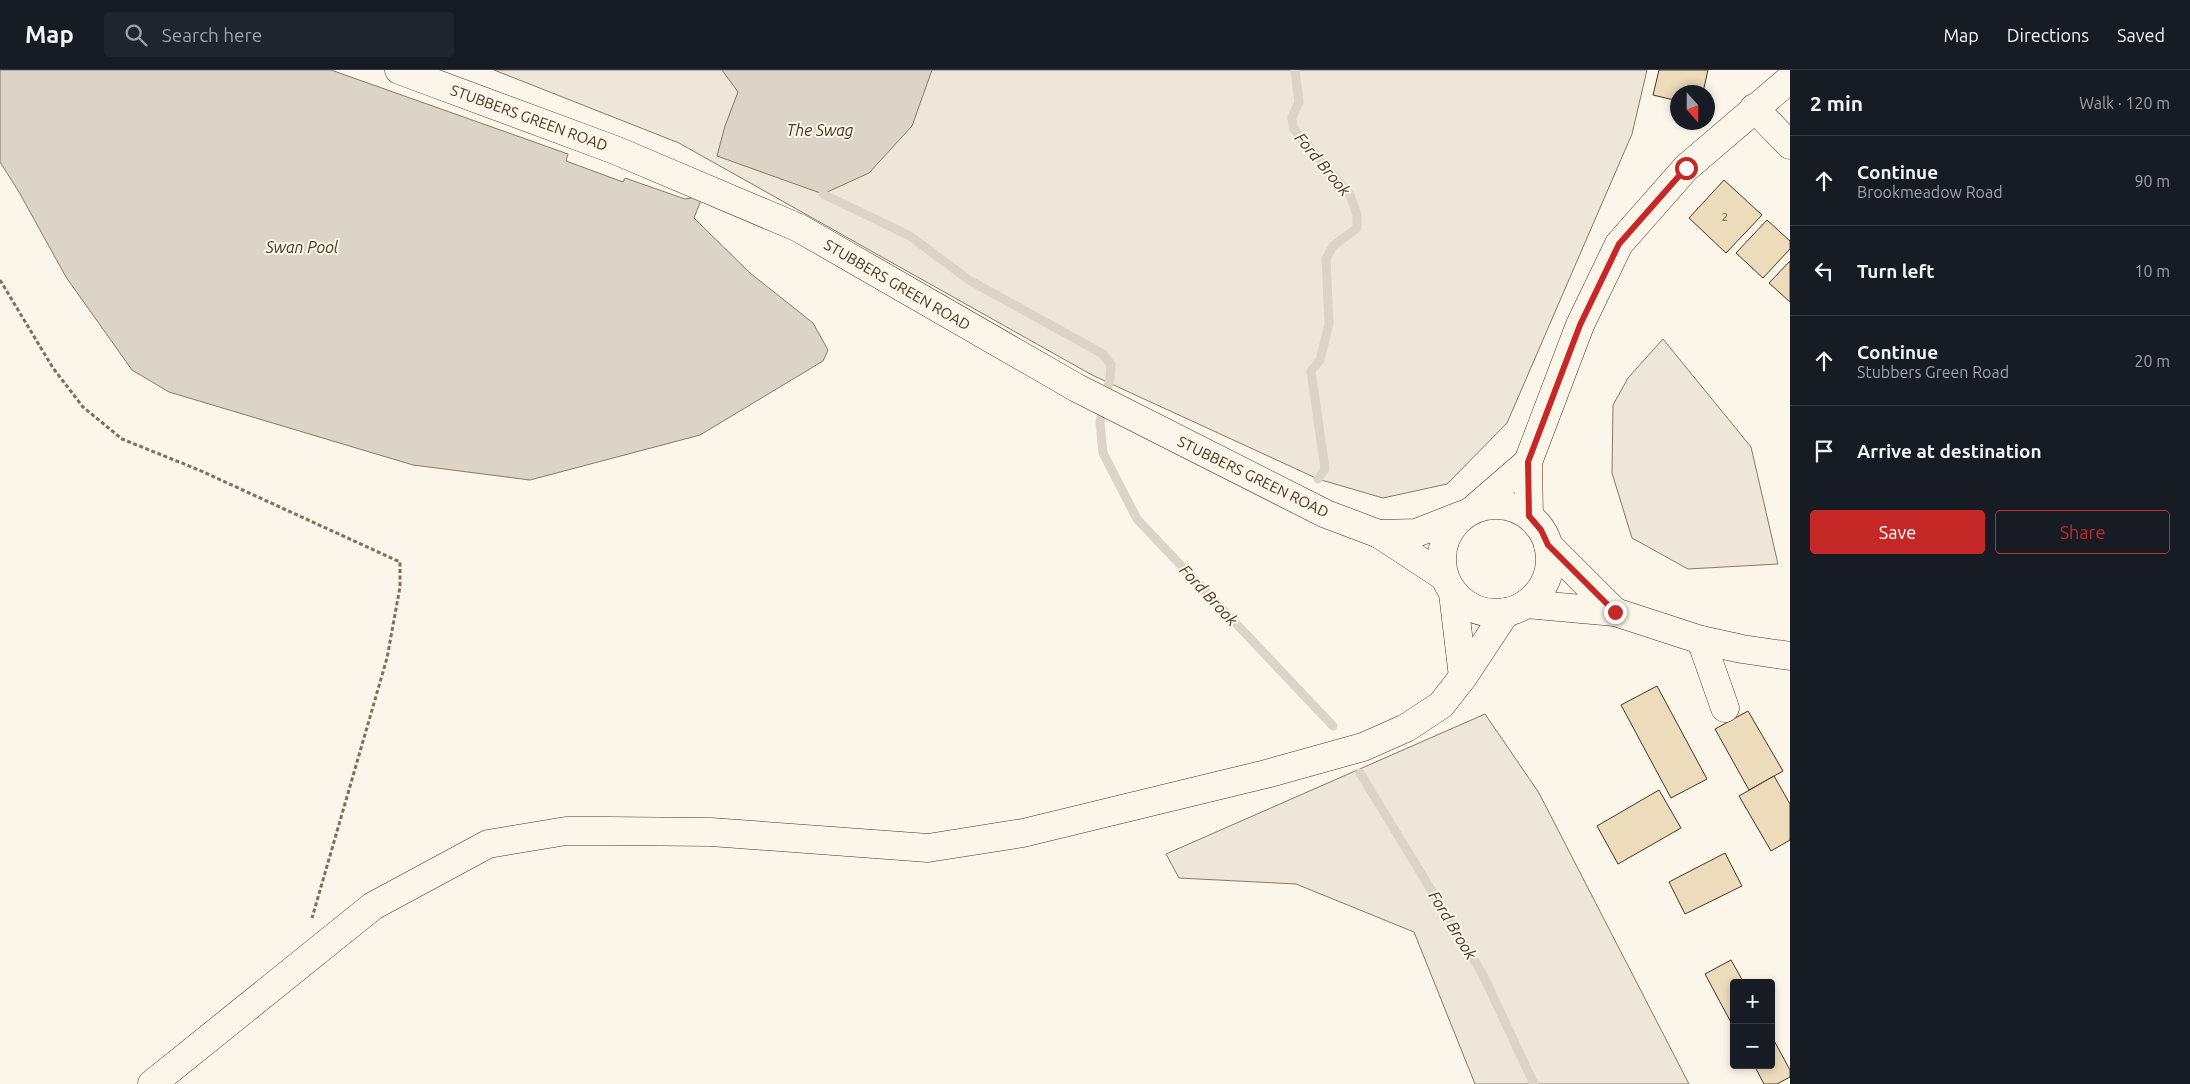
<!DOCTYPE html>
<meta charset="utf-8">
<style>
body{margin:0;font-family:Ubuntu,sans-serif;background:#20242c;color:#f1f3f6}
.controls{position:absolute;right:15px;bottom:15px;display:grid;overflow:hidden;border-radius:5px;box-shadow:0 2px 8px #0003}
.controls button{width:45px;height:45px;display:grid;place-items:center;padding:0;border:0;border-bottom:1px solid #363941;background:#171b24;color:#f1f3f6;font:25px sans-serif}
.compass{position:absolute;left:1670px;top:15px;width:45px;height:45px;border-radius:50%;background:#171b24;box-shadow:0 2px 8px #0003;rotate:159deg}
.stop{position:absolute;width:15px;height:15px;margin:-11px;border:4px solid #c62828;border-radius:50%;background:#fff}
.stop.end{background:#c62828;border-color:#fff;box-shadow:0 1px 5px #0008}
.list{margin:0;padding:0;list-style:none}
h2{display:flex;justify-content:space-between;align-items:center;height:65px;margin:0;padding:0 20px;font-size:21px}
h2 small{font-size:16px;font-weight:400;color:#9ea1a6}
.list li{display:grid;grid-template-columns:32px 1fr auto;gap:15px;align-items:center;box-sizing:border-box;height:90px;padding:0 20px;border-top:1px solid #363941}
.list b{display:block;font-size:19px;white-space:nowrap}
.list p{margin:0;font-size:16px;white-space:nowrap;color:#9ea1a6}
.list em{font-size:16px;font-style:normal;color:#9ea1a6}
.actions{display:flex;gap:10px;padding:15px 20px}
.actions a{flex:1;padding:11px 0;border:1px solid #c62828;border-radius:5px;text-align:center;font-size:18px;color:#c62828}
.actions .main{background:#c62828;color:#fff}
.icon{flex:none;width:28px;height:28px;fill:none;stroke:currentColor;stroke-width:2;stroke-linecap:round;stroke-linejoin:round}
.map{position:relative;flex:none;width:1790px;height:1014px;overflow:hidden}
header{display:flex;align-items:center;gap:30px;box-sizing:border-box;height:70px;padding:0 25px;background:#171b24;border-bottom:1px solid #363941}
header strong{font-size:24px}
nav{display:flex;gap:28px;margin-inline-start:auto;font-size:18px}
.search{width:350px;height:45px;background:#20242c;display:flex;align-items:center;gap:12px;box-sizing:border-box;padding:0 18px;border-radius:5px;color:#9ea1a6;font-size:19px}
main{display:flex}
aside{flex:1;background:#171b24}
.map>svg:first-child{display:block}
.green{fill:#ede6d9;stroke:#887966}
.water{fill:#dcd4c6;stroke:#887966}
.lines{fill:none;stroke-linecap:round;stroke-linejoin:round}
.stream{stroke:#dcd4c6;stroke-width:9}
.building{fill:#ecdcbc;stroke:#4a3520}
.minor-casing{stroke:#4a3520;stroke-width:29}
.path{stroke:#7f6f5c;stroke-width:3;stroke-dasharray:4 2.5;stroke-linecap:butt}
.minor{stroke:#fbf6e9;stroke-width:28}
.route{stroke:#c62828;stroke-width:6}
.labels{text-anchor:middle;stroke-width:4;stroke-linejoin:round;paint-order:stroke}
.number-label{font-size:12px;fill:#725f47}
.street-label{font-size:15px;fill:#4a3520;stroke:#fbf6e9}
.water-label{font-size:16px;font-style:italic;fill:#4a3520;stroke:#fbf6e9}
</style>
<header>
<strong>Map</strong>
<div class="search"><svg class="icon" aria-label="search" viewBox="0 0 24 24"><circle cx="10" cy="10" r="6"/><path d="M15 15l6 6"/></svg>Search here</div>
<nav><a>Map</a><a>Directions</a><a>Saved</a></nav>
</header>
<main>
<div class="map">
<svg width="1790" height="1014" viewBox="0 0 1790 1014">
<rect width="100%" height="100%" fill="#fbf6e9"/>
<g class="green">
<polygon points="494,0 1647,0 1632,64 1507,353 1447,414 1383,428 1318,409 1092,305 679,73"/>
<polygon points="1663,269 1751,377 1778,494 1688,499 1632,468 1612,403 1613,335 1628,308"/>
<polygon points="1485,644 1539,723 1689,1014 1475,1014 1414,862 1296,814 1179,808 1166,784"/>
</g>
<g class="water">
<polygon points="0,0 331,0 568,84 566,91 623,112 625,108 685,129 696,127 701,130 694,148 750,203 813,253 828,280 823,291 700,365 530,410 413,395 169,322 132,300 66,207 19,122 0,92"/>
<polygon points="722,0 932,0 912,56 869,103 823,124 717,86 725,56 738,22"/>
</g>
<g class="lines">
<g class="stream">
<polyline points="1295,0 1299,32 1292,47 1293,58 1350,125 1357,145 1357,158 1333,176 1326,189 1329,254 1320,290 1311,301 1325,399 1318,409"/>
<polyline points="823,124 910,166 969,210 1103,284 1111,295 1110,308 1100,352 1103,383 1137,449 1333,656"/>
<polyline points="1360,703 1483,905 1534,1014"/>
</g>
</g>
<g class="building">
<polygon points="1659,0 1708,0 1703,22 1678,22 1678,31 1653,25"/>
<polygon points="1724,110 1762,145 1726,183 1689,148"/>
<polygon points="1767,150 1790,171 1790,179 1763,208 1736,183"/>
<polygon points="1790,191 1790,232 1769,213"/>
<polygon points="1657,616 1707,709 1671,728 1621,635"/>
<polygon points="1748,641 1783,701 1749,720 1715,659"/>
<polygon points="1774,706 1790,734 1790,770 1771,781 1739,726"/>
<polygon points="1659,720 1681,758 1618,794 1597,756"/>
<polygon points="1725,783 1742,816 1685,844 1669,812"/>
<polygon points="1731,890 1744,913 1734,913 1734,958 1705,904"/>
<polygon points="1771,965 1790,1000 1790,1007 1777,1014 1764,1014 1754,995 1771,995"/>
</g>
<g class="lines">
<defs>
<g id="minor">
<polyline points="399,0 615,80 799,158 1077,318 1326,444 1379,464 1443,506"/>
<polyline points="1754,38 1790,75"/>
<circle cx="1496" cy="489" r="54"/>
<polyline points="1476,437 1528,392"/>
<polyline points="1529,446 1528,392 1580,255 1619,174 1686,98 1790,9"/>
<polyline points="1379,464 1416,463 1462,445"/>
<polyline points="1548,475 1615,542"/>
<polyline points="1453,523 1463,607"/>
<polyline points="1526,534 1615,542 1701,570 1742,579 1790,586"/>
<polyline points="1701,570 1725,638"/>
<polyline points="152,1014 373,836 488,774 566,761 608,761 711,762 928,778 1023,763 1266,704 1363,677 1406,658 1441,635 1463,607 1506,542"/>
</g>
</defs>
<use href="#minor" class="minor-casing"/>
<polyline class="path" points="0,210 53,298 83,337 122,369 199,400 400,492 400,517 387,588 312,848"/>
<use href="#minor" class="minor"/>
</g>
<g class="lines">
<polyline class="route" points="1615,542 1548,475 1541,460 1529,446 1528,392 1580,255 1619,174 1686,98"/>
</g>
<g class="labels">
<g class="number-label">
<text x="1725" y="151">2</text>
</g>
<g class="street-label">
<text transform="translate(529 48) rotate(20)" y="5">STUBBERS GREEN ROAD</text>
<text transform="translate(897 215) rotate(30)" y="5">STUBBERS GREEN ROAD</text>
<text transform="translate(1253 407) rotate(26)" y="5">STUBBERS GREEN ROAD</text>
</g>
<g class="water-label">
<text x="820" y="66">The Swag</text>
<text transform="translate(1323 94) rotate(50)" y="6">Ford Brook</text>
<text x="302" y="183">Swan Pool</text>
<text transform="translate(1209 525) rotate(47)" y="6">Ford Brook</text>
<text transform="translate(1453 855) rotate(59)" y="6">Ford Brook</text>
</g>
</g>
</svg>
<div class="controls">
<button>+</button>
<button>−</button>
</div>
<svg class="compass" viewBox="-18 -18 36 36"><path d="M0-13l5 13h-10z" fill="#e53935"/><path d="M0 13l5-13h-10z" fill="#9ea1a6"/></svg>
<div class="stop" style="left:1686px;top:98px"></div>
<div class="stop end" style="left:1615px;top:542px"></div>
</div>
<aside>
<h2>2 min<small>Walk · 120 m</small></h2>
<ul class="list">
<li><svg class="icon" aria-label="ahead" viewBox="0 0 24 24"><path d="M12 20V5M6 11l6-6 6 6"/></svg><div><b>Continue</b><p>Brookmeadow Road</p></div><em>90 m</em></li>
<li><svg class="icon" aria-label="left" viewBox="0 0 24 24"><path d="M17 20v-9H6M10 6l-5 5 5 5"/></svg><div><b>Turn left</b></div><em>10 m</em></li>
<li><svg class="icon" aria-label="ahead" viewBox="0 0 24 24"><path d="M12 20V5M6 11l6-6 6 6"/></svg><div><b>Continue</b><p>Stubbers Green Road</p></div><em>20 m</em></li>
<li><svg class="icon" aria-label="arrive" viewBox="0 0 24 24"><path d="M6 21V4h12l-3 4 3 4H6"/></svg><div><b>Arrive at destination</b></div></li>
</ul>
<div class="actions"><a class="main">Save</a><a>Share</a></div>
</aside>
</main>
